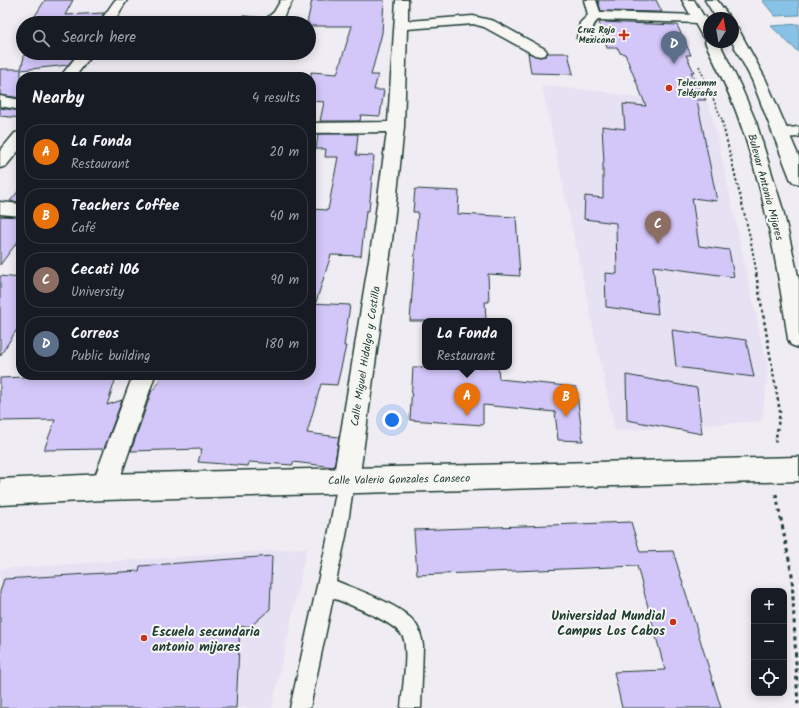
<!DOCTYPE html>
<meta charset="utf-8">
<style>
body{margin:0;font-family:Kalam,sans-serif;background:#242831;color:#f1f3f6}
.controls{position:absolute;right:12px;bottom:12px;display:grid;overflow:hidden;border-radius:8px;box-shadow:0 2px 10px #0003}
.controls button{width:36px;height:36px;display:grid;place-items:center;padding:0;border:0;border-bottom:1px solid #363941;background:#171b24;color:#f1f3f6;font:20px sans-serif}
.compass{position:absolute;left:703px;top:12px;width:36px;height:36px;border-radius:50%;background:#171b24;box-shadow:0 2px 10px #0003;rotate:11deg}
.you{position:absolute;left:392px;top:420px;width:14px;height:14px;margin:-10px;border:3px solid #fff;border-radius:50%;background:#1a73e8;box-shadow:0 0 0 6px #1a73e833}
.badge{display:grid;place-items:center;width:26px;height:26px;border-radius:50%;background:#2563eb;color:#fff;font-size:13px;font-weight:700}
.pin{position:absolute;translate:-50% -33px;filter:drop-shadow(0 1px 2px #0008)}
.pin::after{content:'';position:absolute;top:21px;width:14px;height:12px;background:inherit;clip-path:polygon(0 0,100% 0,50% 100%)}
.popup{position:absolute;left:422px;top:318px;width:90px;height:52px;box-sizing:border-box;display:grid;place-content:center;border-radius:8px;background:#171b24;filter:drop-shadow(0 1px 3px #0005);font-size:13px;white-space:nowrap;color:#9ea1a6}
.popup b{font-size:15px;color:#f1f3f6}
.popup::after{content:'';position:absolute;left:50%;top:100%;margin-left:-8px;border:8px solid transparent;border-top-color:#171b24}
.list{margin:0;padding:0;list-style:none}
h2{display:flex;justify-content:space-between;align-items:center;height:52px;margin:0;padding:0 16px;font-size:17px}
h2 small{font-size:13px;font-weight:400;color:#9ea1a6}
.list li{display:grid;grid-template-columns:26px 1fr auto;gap:12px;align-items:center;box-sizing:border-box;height:56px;margin:0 8px 8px;padding:0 8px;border:1px solid #363941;border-radius:16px}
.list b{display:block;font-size:15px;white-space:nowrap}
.list p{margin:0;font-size:13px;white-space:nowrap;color:#9ea1a6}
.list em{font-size:13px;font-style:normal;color:#9ea1a6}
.icon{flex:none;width:22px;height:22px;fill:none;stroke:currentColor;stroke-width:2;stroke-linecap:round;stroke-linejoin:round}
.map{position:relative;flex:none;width:799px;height:708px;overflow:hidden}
.search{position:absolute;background:#171b24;box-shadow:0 2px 10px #0003;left:16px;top:16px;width:300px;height:44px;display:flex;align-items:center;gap:10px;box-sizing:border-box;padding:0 14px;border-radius:22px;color:#9ea1a6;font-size:15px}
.panel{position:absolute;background:#171b24;box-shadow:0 2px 10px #0003;left:16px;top:72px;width:300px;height:308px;border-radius:16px}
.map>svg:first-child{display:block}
.built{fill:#e7e1f4}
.water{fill:#88c2e7;stroke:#5e8d9f}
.building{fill:#d3c6f8;stroke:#1f3d34}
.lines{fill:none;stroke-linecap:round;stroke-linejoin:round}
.service-casing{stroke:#1f3d34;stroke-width:3}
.minor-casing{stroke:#1f3d34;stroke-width:3}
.tertiary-casing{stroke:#1f3d34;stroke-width:3}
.secondary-casing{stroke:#1f3d34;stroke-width:3}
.path-far3{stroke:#1f3d34;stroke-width:1.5;stroke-dasharray:2 2;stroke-linecap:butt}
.path-far2{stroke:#1f3d34;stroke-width:2;stroke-dasharray:2.5 2.5;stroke-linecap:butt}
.path-far1{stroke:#1f3d34;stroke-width:2.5;stroke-dasharray:3 3;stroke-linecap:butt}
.path{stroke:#1f3d34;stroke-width:3;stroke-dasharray:4 4;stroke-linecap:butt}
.service{fill:#f6f6f2;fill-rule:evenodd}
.minor{fill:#f6f6f2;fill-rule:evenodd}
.tertiary{fill:#f6f6f2;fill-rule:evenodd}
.secondary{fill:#f6f6f2;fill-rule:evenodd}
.poi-dot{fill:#c8321e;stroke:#f6f6f2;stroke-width:1.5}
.labels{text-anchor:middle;stroke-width:4;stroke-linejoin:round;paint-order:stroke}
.far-poi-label{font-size:9px;font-weight:bold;fill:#1f3d34;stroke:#f6f6f2;text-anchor:end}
.street-label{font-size:11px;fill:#1f3d34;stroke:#f6f6f2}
.near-poi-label{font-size:13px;font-weight:bold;fill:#1f3d34;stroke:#f6f6f2;text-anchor:end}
</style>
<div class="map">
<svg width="799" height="708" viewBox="0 0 799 708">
<rect width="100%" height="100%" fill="#efecf3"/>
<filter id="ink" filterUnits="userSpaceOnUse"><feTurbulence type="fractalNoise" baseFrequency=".025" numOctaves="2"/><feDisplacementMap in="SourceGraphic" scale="8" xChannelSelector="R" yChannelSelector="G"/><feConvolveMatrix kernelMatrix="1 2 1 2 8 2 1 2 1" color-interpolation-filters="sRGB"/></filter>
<g filter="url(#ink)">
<g class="built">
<polygon points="542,86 599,91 643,99 706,100 713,118 768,370 762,421 615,431"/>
<polygon points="307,548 272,708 0,708 0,569"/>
</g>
<g class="water">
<polygon points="762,0 799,0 799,15 775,16"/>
<polygon points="799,24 799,53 771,26"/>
</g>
<g class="building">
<polygon points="45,0 73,0 65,15 104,13 98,23 32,23 35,16"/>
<polygon points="312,0 384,0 382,33 371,75 378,75 374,90 384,90 380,116 361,115 360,121 320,121 324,102 311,101 311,72 337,74 352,26 309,26 309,23 307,23"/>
<polygon points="598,0 656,0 662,12 601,11"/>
<polygon points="599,22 677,25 691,55 686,55 694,72 691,72 706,100 697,100 717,201 692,198 699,246 729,250 734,277 653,266 658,314 606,307 605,273 617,274 616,223 584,219 585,196 603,198 603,163 604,163 602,126 625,129 623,104 646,106 625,54 620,53 618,48 607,48"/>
<polygon points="25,53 77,53 68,65 21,70 21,98 0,95 0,69 21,69"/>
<polygon points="528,53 540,57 545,56 548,53 568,53 573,74 531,73"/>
<polygon points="0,108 21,111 21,118 0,116"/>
<polygon points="318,134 358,134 356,155 374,156 369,211 366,211 361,256 331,255 316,302 311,301 311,209 328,210 338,157 325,157 326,149 316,149"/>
<polygon points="21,188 21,202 10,201"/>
<polygon points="415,189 459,191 458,214 516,217 520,276 488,274 489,302 485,302 486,321 410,321 418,212 413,212"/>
<polygon points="0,216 21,217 21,237 0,265"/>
<polygon points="0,276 21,278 21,323 0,356"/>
<polygon points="311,303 350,305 344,346 346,346 337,385 321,384 307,433 339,437 334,467 293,462 293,465 249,462 248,466 198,462 202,449 131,451 152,390 155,388 162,375 311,375"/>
<polygon points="672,330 746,340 754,377 676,367"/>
<polygon points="413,367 498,367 499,379 576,387 583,441 558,440 555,412 483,405 483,425 410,420"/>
<polygon points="71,375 117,375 107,405 122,400 104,449 44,450 55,420 0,421 0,378"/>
<polygon points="626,375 697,388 702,434 627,420"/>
<polygon points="631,522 640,552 673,551 721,708 622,708 614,672 665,670 637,566 417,575 414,530"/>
<polygon points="272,556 270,609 251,626 240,627 236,708 0,708 0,592 4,579 139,571 140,566"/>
</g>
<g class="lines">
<defs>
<path id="service" d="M346,473L352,475L354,481L346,536L336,581C358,590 402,605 415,623C420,630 422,638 423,646L421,708H401C402,692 409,650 403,637C396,622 348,604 333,598L310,708H290L328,536L338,481L340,475Z"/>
<g id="minor">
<polygon points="115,0 127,0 113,23 99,23"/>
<polygon points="281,0 293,0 283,17 277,23 239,23 237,21 239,18 244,17 266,19 274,12"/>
<polygon points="396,0 408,0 408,21 473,16 494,21 545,49 547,52 545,55 540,56 535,55 484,27 473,24 407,29 404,127 392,241 359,481 355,490 346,493 337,490 333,481 372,241 387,132 311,133 311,123 388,122"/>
<path d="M584,0H596L600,12L700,15L705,16L707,19L705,22L700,23L598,20C590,27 594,33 589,41H579L577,38L580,23L588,15Z"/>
<polygon points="79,53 93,53 75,77 60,77"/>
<polygon points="0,96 21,100 21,110 0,106"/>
<polygon points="799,127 799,137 782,138 776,137 774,133 776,129"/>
<polygon points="21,132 21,148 6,166 0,168 0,151 15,133"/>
<polygon points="0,202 21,204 21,216 0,214"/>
<polygon points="133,375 155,375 117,487 113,496 104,500 95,496 91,487"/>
</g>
<polygon id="tertiary" points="799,457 799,481 104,500 0,505 0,479 104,474"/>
<g id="secondary">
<path d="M682,0H694L709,25V42H719L741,87L756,122L783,210L799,280V348L791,345L788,339C777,262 763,184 736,111C727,88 716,65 705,42L707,40L702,36Z"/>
<polygon points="705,0 717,0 730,18 716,18"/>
<polygon points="733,28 738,29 740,32 766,80 799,157 799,184 793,182 790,178 752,80 732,42 733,42"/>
</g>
</defs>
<use href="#service" class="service-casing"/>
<use href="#minor" class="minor-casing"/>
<use href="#tertiary" class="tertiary-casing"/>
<use href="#secondary" class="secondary-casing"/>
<polyline class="path-far3" points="699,66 723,122"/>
<polyline class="path-far2" points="722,121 750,237 757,275"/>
<polyline class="path-far1" points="756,274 780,412 775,444"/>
<polyline class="path" points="776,494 792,575 798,708"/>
<use href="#service" class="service"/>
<use href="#minor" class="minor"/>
<use href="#tertiary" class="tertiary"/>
<use href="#secondary" class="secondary"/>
</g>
</g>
<g class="poi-dot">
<path d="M622 29h4v4h4v4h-4v4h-4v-4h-4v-4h4z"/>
<circle cx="669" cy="88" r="4"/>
<circle cx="673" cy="622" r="4"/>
<circle cx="144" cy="638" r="4"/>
</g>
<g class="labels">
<g class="far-poi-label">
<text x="615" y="33">Cruz Roja<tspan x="615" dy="10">Mexicana</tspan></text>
<text x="677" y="86" text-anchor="start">Telecomm<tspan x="677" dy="10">Telégrafos</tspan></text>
</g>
<g class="street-label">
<text transform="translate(766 187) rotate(75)" y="4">Bulevar Antonio Mijares</text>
<text transform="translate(365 356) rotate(-81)" y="4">Calle Miguel Hidalgo y Costilla</text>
<text transform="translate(399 479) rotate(-1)" y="4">Calle Valerio Gonzales Canseco</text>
</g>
<g class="near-poi-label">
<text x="665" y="620">Universidad Mundial<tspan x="665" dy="15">Campus Los Cabos</tspan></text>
<text x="152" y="636" text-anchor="start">Escuela secundaria<tspan x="152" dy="15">antonio mijares</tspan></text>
</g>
</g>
</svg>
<div class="controls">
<button>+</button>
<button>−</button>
<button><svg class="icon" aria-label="locate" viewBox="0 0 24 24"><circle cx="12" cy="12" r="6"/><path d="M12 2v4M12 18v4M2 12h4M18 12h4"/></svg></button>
</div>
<svg class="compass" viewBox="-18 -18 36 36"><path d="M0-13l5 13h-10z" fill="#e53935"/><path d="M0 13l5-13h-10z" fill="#9ea1a6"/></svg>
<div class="you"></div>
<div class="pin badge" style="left:467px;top:416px;background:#e8710a">A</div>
<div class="popup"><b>La Fonda</b>Restaurant</div>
<div class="pin badge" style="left:566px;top:417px;background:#e8710a">B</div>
<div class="pin badge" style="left:658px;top:244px;background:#8d6e63">C</div>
<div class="pin badge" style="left:674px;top:64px;background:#5c6f8a">D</div>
<div class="search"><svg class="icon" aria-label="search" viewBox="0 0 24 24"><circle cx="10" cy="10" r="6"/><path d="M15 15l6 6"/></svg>Search here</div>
<section class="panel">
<h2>Nearby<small>4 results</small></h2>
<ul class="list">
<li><span class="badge" style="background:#e8710a">A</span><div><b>La Fonda</b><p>Restaurant</p></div><em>20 m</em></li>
<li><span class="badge" style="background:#e8710a">B</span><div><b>Teachers Coffee</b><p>Café</p></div><em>40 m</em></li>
<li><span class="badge" style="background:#8d6e63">C</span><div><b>Cecati 106</b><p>University</p></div><em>90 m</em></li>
<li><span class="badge" style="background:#5c6f8a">D</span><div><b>Correos</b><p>Public building</p></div><em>180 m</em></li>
</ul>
</section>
</div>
